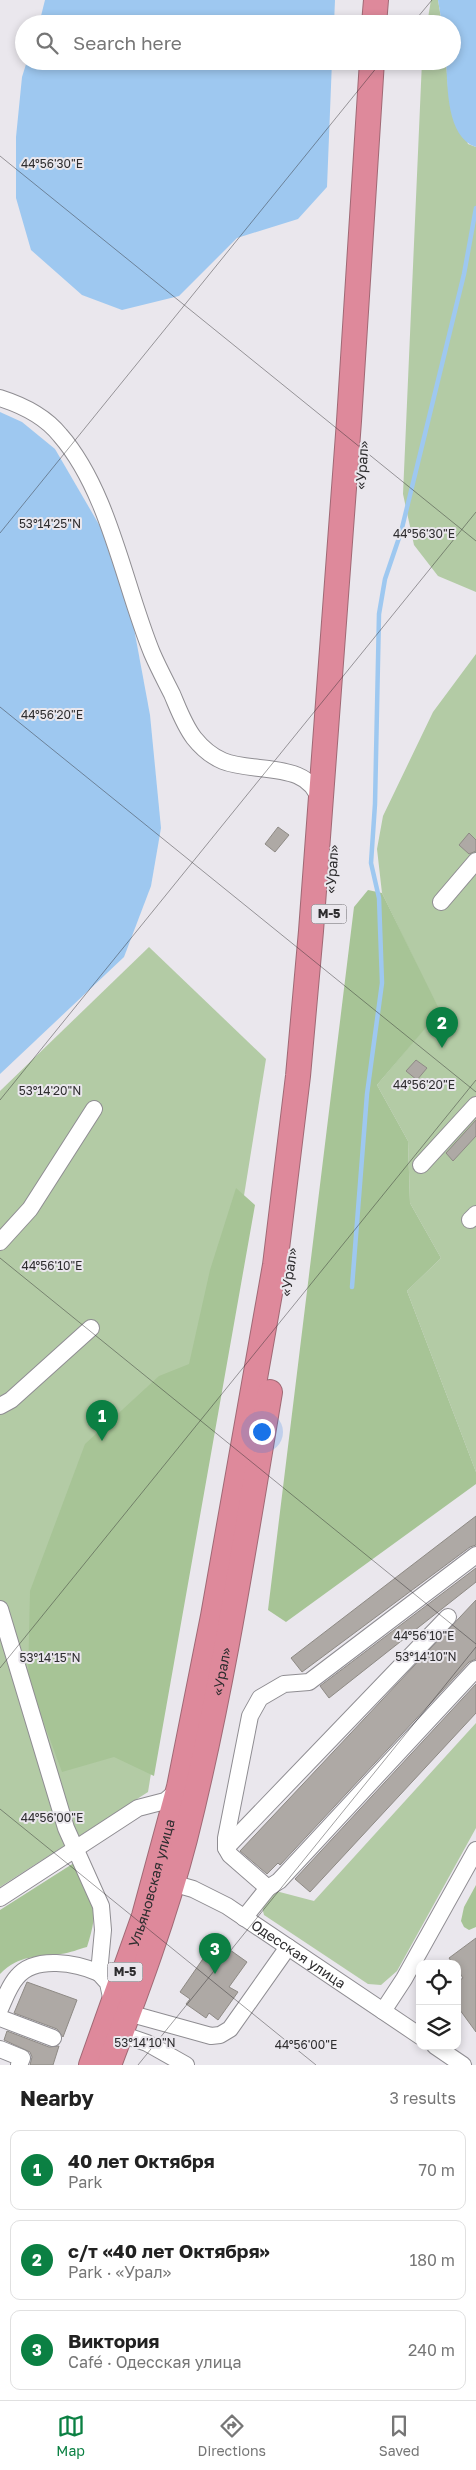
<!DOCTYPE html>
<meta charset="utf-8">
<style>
body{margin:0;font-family:"Golos Text",sans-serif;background:#f2f2f2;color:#222}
.controls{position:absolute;right:15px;bottom:15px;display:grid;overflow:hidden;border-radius:10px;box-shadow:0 2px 8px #0003}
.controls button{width:45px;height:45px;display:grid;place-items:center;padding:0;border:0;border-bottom:1px solid #e0e0e0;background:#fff;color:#222;font:25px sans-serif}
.you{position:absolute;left:261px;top:1431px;width:18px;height:18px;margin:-12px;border:4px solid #fff;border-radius:50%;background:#1a73e8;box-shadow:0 0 0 8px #1a73e833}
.badge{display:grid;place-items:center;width:32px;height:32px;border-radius:50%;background:#0b8043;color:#fff;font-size:16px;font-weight:700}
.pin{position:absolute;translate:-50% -41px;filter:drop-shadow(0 1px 2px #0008)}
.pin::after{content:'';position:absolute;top:26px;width:18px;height:15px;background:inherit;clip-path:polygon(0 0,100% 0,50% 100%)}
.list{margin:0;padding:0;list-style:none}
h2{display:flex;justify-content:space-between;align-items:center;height:65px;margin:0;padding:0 20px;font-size:21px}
h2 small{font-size:16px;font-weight:400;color:#767676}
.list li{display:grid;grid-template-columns:32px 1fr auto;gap:15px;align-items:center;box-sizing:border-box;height:80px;margin:0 10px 10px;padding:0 10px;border:1px solid #e0e0e0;border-radius:10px}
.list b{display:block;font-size:19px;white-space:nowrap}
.list p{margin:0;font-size:16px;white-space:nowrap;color:#767676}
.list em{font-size:16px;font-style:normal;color:#767676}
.icon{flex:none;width:28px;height:28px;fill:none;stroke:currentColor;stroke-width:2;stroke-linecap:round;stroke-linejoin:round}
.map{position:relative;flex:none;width:476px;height:2065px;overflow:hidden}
.search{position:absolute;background:#fff;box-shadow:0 2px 8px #0003;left:15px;right:15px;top:15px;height:55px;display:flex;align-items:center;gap:12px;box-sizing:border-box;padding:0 18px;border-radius:28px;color:#767676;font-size:19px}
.sheet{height:335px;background:#fff}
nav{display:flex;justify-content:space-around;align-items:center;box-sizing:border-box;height:70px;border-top:1px solid #e0e0e0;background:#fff;font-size:14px;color:#767676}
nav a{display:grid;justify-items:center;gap:2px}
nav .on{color:#0b8043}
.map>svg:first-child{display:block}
.green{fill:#b3cba5}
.forest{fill:#a7c496}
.water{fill:#9ec8f0}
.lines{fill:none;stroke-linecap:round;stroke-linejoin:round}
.stream{stroke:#9ec8f0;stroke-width:4.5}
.building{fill:#aea9a5;stroke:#8e8a85}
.minor-casing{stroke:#8f8d92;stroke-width:18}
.highway-casing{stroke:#a06975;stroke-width:26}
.minor{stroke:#fff;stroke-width:16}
.highway{stroke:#de899b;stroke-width:24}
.ticks{fill:none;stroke:#2e2d2f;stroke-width:1;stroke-opacity:0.45}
.labels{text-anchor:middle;stroke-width:4;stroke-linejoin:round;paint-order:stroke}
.shield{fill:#eae7ed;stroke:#666568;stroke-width:1}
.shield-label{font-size:12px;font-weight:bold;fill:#2e2d2f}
.street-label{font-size:14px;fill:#2e2d2f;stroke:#eae7ed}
.ticks-label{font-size:12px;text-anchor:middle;fill:#2e2d2f;stroke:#eae7ed;stroke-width:4;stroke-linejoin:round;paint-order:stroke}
</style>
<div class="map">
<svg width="476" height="2065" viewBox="0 0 476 2065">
<rect width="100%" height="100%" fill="#eae7ed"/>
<g class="green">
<polygon points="431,0 438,0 442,24 427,24"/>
<polygon points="422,61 446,61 448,87 468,144 476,147 476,592 438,576 414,545 403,494"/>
<polygon points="476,654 476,1472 407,1291 441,1258 410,1203 408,1141 377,1085 439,1011 382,893 377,849 383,816 433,712"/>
<polygon points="149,947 266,1059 148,1792 0,1887 0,1091"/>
<polygon points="476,1723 476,1828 397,1971 381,1985 368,1984 264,1915 262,1907 272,1890 314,1901"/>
</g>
<g class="forest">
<polygon points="368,890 382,893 440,1011 377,1085 408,1141 410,1203 441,1258 407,1291 476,1472 476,1484 286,1622 268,1610 354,907"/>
<polygon points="236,1188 255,1205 154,1776 114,1757 62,1772 28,1680 30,1591 85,1444 159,1376 189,1364 210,1270"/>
<path d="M77,1861C92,1899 101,1905 87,1947C79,1949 70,1953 61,1954C36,1958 20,1954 0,1974V1910Z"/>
<polygon points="476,1885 476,1927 469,1930 464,1927 461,1921 464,1907"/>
</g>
<g class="water">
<polygon points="45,0 335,0 334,24 39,24"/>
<path d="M438,0H476V147C446,137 448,87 446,61H452V24H442Z"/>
<polygon points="27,61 332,61 327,187 298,219 237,238 179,296 122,310 82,295 31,250 16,198 16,137 22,77"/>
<polygon points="0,412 22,422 55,449 101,528 133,623 150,715 161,828 151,886 124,957 0,1074"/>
</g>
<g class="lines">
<polyline class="stream" points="352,1287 367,1094 382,983 379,898 371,863 375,804 379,614 385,579 401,532 464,274 476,208"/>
</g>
<g class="building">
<polygon points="278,827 289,835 275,852 265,844"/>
<polygon points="469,833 476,840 476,851 469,854 459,845"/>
<polygon points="416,1060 427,1068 417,1080 406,1071"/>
<polygon points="476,1120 476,1136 453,1161 446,1153"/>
<polygon points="476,1516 476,1545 470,1547 302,1672 291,1658"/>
<polygon points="476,1568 476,1582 329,1698 320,1686"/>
<polygon points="476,1600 476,1659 469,1662 280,1865 278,1863 267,1874 240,1851"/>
<polygon points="476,1684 476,1713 310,1892 295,1879"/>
<polygon points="476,1938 476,2032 457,2006 457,1982 463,1978 457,1969 457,1964 453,1964 449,1958"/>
<polygon points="216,1940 247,1962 229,1987 238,1992 218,2020 209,2013 206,2018 186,2004 190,1999 180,1992"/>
<polygon points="27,1982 77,2000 63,2037 57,2029 14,2013"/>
<polygon points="7,2031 49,2047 59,2046 53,2065 30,2065 32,2057 30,2052 4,2040"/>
</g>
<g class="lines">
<defs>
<g id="minor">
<path d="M0,398C22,405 45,416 60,435C109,491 124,585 152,653C158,667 165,680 172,694C178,708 184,725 194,738C202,748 211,756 223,761C255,774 310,760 320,802"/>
<polyline points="441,902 476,861"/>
<polyline points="421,1165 476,1105"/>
<polyline points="470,1220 476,1214"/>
<polyline points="0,1242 30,1209 94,1109"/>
<polyline points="0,1406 11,1400 91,1328"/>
<polyline points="476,1555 309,1682 284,1684 260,1698 250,1716 226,1838 226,1848 230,1855 268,1888 279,1881 476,1669"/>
<polyline points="0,1609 66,1828 101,1906 103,1930 99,1973 108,1983 112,2002"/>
<polyline points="226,1848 448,1617"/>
<path id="s1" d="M172,1883L193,1889L227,1906L420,2036"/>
<polyline points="0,1898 138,1808 165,1801 178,1790"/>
<polyline points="244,1918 268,1888"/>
<path d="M0,2009C5,1998 9,1986 17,1977C35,1955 77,1963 99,1973"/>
<polyline points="383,2011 404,1979 476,1850"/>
<polyline points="128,2013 211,2036 220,2035 230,2029 288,1947"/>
<polyline points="0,2018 53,2038"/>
<polyline points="121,2034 147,2043 186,2065"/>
<polyline points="435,2046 463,2065"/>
<polyline points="0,2049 22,2058 19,2065"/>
</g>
<g id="highway">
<polyline points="374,24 376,0"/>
<path id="s2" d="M91,2065L144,1916L179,1787L213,1616L275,1265L298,1076L311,931L349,421L372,61"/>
<path id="s3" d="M109,2065C137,1991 165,1916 185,1839C222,1692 245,1541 270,1392"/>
</g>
</defs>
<use href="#minor" class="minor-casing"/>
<use href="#highway" class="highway-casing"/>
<use href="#minor" class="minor"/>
<use href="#highway" class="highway"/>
</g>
<path class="ticks" d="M412,24L432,0M0,156L476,541M0,533L382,61M0,707L476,1092M0,1100L476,512M0,1258L476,1644M0,1668L476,1080M0,1809L316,2065M138,2065L476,1647"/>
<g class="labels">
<g class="shield">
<rect x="311.5" y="904.5" width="35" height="19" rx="4"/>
<rect x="107.5" y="1962.5" width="35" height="19" rx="4"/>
</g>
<g class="shield-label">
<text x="329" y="918">М-5</text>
<text x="125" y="1976">М-5</text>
</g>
<g class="street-label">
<text transform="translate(362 465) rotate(-86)" y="5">«Урал»</text>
<text transform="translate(332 869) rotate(-86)" y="5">«Урал»</text>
<text transform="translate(289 1272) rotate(-82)" y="5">«Урал»</text>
<text dy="5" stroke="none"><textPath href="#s3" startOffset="410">«Урал»</textPath></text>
<text dy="5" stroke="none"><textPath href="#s2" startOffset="192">Ульяновская улица</textPath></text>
<text dy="5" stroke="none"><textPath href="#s1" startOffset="146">Одесская улица</textPath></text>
</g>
</g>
<g class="ticks-label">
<text x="52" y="168">44°56'30"E</text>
<text x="50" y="528">53°14'25"N</text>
<text x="424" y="538">44°56'30"E</text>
<text x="52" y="719">44°56'20"E</text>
<text x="424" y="1089">44°56'20"E</text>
<text x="50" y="1095">53°14'20"N</text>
<text x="52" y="1270">44°56'10"E</text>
<text x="424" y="1640">44°56'10"E</text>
<text x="426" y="1661">53°14'10"N</text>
<text x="50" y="1662">53°14'15"N</text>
<text x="52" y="1822">44°56'00"E</text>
<text x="145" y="2047">53°14'10"N</text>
<text x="306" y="2049">44°56'00"E</text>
</g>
</svg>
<div class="controls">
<button><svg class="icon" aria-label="locate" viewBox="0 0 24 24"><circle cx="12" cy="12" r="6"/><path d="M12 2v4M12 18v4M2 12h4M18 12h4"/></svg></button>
<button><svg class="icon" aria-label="layers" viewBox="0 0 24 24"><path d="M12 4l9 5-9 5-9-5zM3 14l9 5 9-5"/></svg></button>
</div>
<div class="you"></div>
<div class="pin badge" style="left:102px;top:1441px">1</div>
<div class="pin badge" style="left:442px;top:1048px">2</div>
<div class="pin badge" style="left:215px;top:1974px">3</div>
<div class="search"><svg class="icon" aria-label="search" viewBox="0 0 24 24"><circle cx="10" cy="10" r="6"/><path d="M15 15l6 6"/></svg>Search here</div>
</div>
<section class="sheet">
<h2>Nearby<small>3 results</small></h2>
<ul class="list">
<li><span class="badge">1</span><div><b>40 лет Октября</b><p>Park</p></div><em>70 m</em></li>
<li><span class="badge">2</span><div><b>с/т «40 лет Октября»</b><p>Park · «Урал»</p></div><em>180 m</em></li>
<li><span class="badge">3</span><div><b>Виктория</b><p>Café · Одесская улица</p></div><em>240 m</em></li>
</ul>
</section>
<nav>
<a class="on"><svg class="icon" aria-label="map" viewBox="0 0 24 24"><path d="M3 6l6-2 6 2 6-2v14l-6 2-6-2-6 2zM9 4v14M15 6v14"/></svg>Map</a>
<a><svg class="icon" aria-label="directions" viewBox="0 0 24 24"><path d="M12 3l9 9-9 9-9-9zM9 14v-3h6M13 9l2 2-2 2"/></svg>Directions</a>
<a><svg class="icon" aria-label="saved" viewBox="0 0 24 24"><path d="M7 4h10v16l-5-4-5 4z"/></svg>Saved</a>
</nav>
